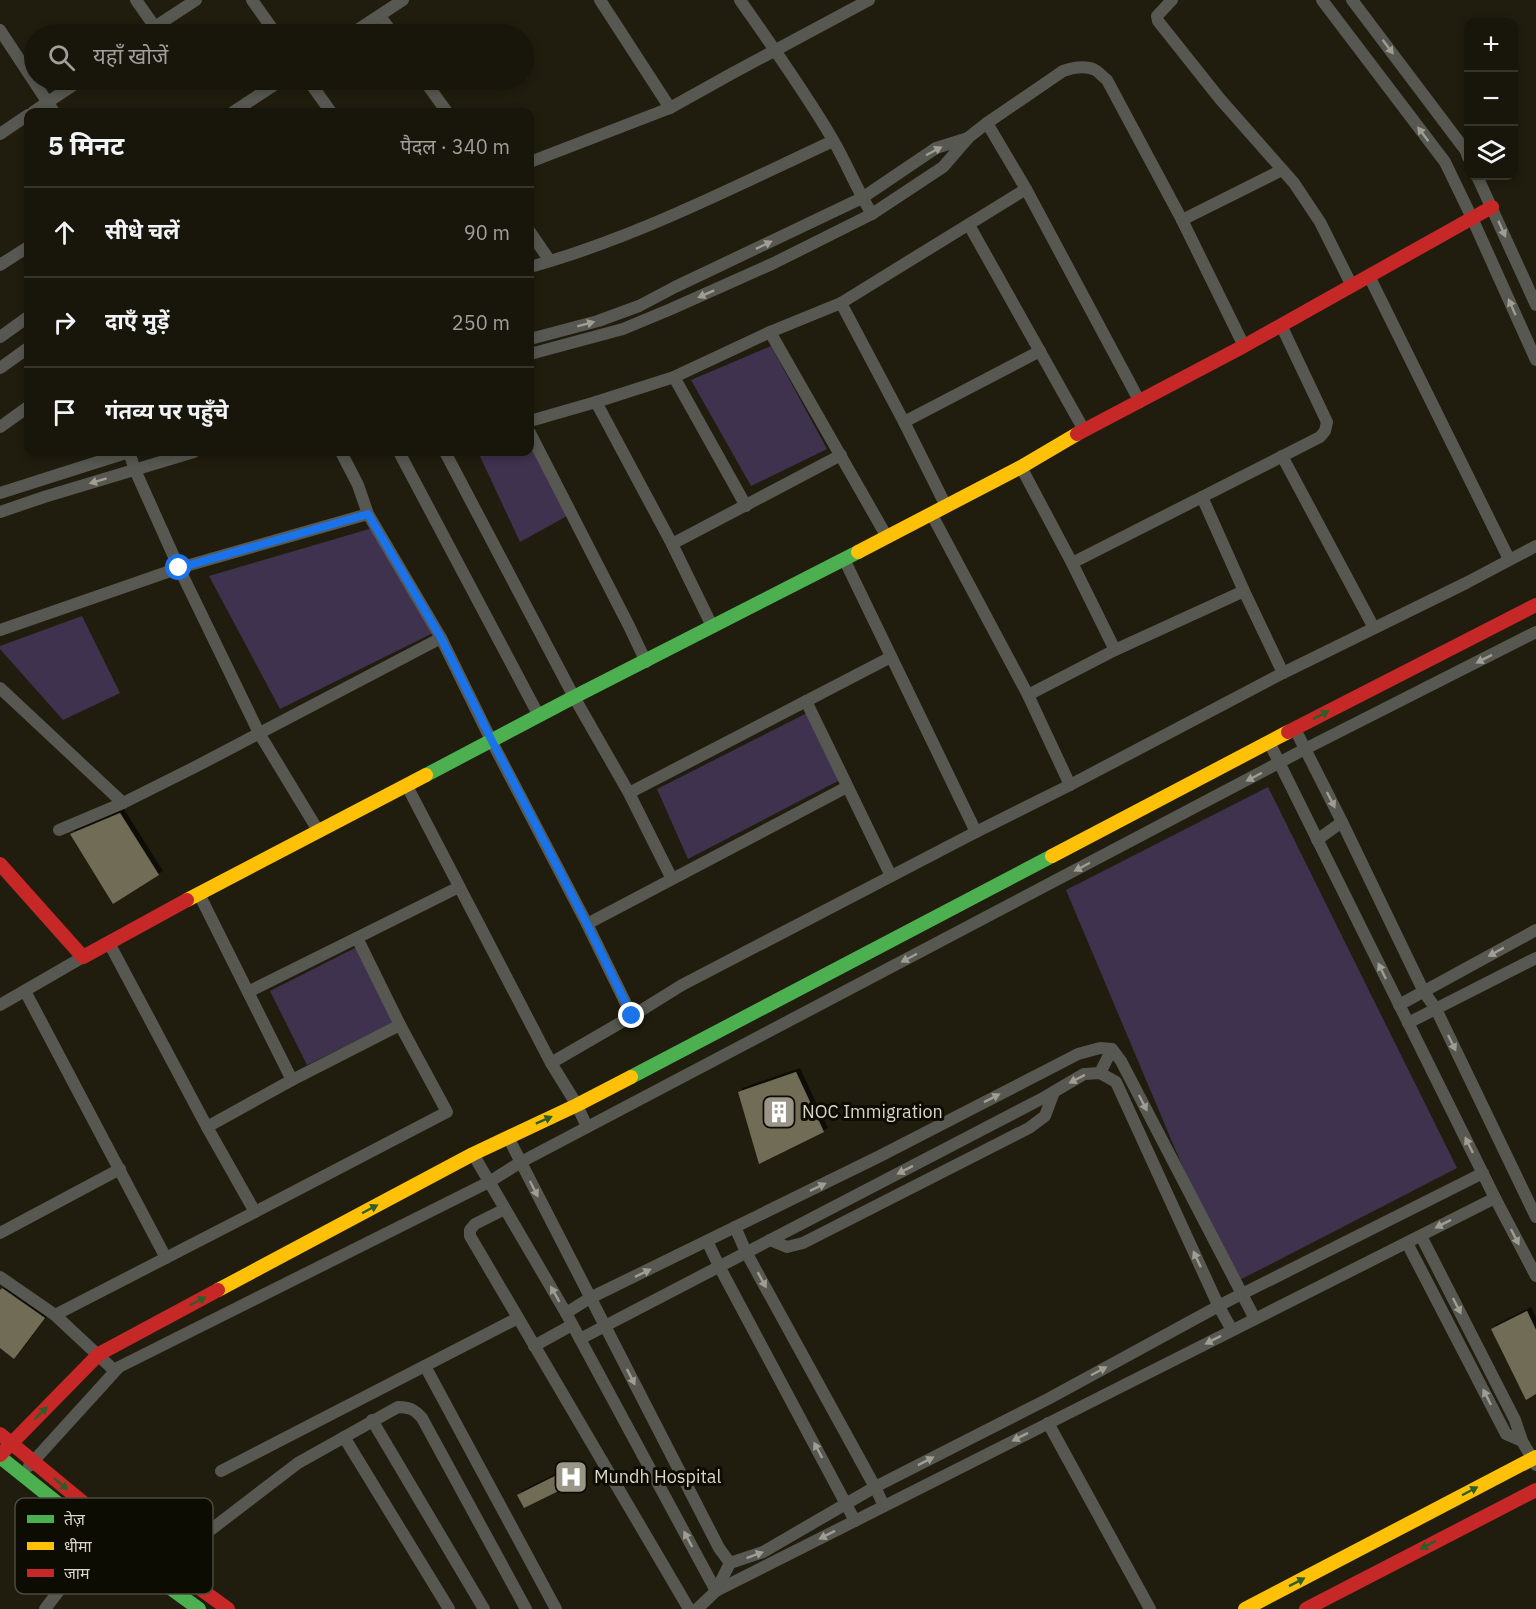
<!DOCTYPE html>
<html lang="hi">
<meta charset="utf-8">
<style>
body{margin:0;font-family:"IBM Plex Sans","Noto Sans Devanagari",sans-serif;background:#211f13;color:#f1f3f6}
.controls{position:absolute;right:18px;top:18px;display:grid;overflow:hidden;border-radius:12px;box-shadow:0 3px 9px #0003}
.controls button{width:54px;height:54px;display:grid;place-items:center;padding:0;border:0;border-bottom:2px solid #36352b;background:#18160a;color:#f1f3f6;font:30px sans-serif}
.stop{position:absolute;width:18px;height:18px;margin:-14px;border:4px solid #1a73e8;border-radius:50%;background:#fff}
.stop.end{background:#1a73e8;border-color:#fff;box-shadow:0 2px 6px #0008}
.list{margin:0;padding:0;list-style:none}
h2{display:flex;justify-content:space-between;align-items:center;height:78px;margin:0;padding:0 24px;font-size:26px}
h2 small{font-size:20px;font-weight:400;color:#9f9f9c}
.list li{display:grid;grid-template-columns:39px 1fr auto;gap:18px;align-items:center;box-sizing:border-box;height:90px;padding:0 24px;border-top:2px solid #36352b}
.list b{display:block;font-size:22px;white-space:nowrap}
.list em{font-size:20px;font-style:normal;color:#9f9f9c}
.icon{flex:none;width:33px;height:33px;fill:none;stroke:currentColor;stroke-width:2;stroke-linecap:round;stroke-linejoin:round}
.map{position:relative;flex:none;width:1536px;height:1609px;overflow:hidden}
.search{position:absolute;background:#18160a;box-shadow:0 3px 9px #0003;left:24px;top:24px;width:510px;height:66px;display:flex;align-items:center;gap:15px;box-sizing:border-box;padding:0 21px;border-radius:33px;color:#9f9f9c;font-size:22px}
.panel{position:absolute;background:#18160a;box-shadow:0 3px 9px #0003;left:24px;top:108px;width:510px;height:348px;border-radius:12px}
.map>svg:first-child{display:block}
.green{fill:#3f324e}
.building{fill:#706c56;filter:url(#shadow)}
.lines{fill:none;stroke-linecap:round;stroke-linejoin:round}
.street{stroke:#585852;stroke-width:12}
.fast{stroke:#4caf50;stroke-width:14}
.slow{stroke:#ffc107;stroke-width:14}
.jam{stroke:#c62828;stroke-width:14}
.oneway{fill:#a09e93}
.oneway2{fill:#2c5e2a}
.route{stroke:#1a73e8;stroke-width:8}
.labels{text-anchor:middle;stroke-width:6;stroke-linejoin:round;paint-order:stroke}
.poi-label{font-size:18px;fill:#dad7c8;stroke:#0d0c03;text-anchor:start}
.key{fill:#0d0c03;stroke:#4a493e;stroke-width:1.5}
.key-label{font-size:16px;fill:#dad7c8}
</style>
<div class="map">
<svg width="1536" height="1609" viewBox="0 0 1536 1609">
<defs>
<filter id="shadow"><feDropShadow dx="4" dy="-4" stdDeviation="0" flood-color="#0009"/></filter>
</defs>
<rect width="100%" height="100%" fill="#201d0e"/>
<g class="green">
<polygon points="771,346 827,449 751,486 691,380"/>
<polygon points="530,437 567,516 520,542 478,452 530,452"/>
<polygon points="376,527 433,633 280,709 209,576"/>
<polygon points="82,616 120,693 63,720 0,649 0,646"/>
<polygon points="809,712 840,780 688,859 657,789"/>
<polygon points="1268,787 1457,1168 1232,1284 1066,890"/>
<polygon points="359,946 396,1021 307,1065 270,991"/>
</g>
<g class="building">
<polygon points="120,813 159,875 113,904 70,834"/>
<polygon points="796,1072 824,1132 759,1164 738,1092"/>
<polygon points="2,1288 45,1318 14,1359 0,1348 0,1290"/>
<polygon points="1527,1311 1536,1330 1536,1394 1526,1400 1491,1329"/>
<polygon points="577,1465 583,1479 524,1508 517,1495"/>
</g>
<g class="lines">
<g class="street">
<polyline points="136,0 155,27"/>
<polyline points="252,0 276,34"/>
<polyline points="600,0 670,108"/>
<path d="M740,0C772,46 805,92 833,140C847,164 857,190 872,214"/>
<polyline points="1172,0 1157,16 1158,21 1220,99 1294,183 1320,222 1352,286"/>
<polyline points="1322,0 1445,162 1472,218 1536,360"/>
<polyline points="1352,0 1466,151 1468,157"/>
<polyline points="380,16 393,34"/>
<polyline points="0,30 54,112"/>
<polyline points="144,34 196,0"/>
<polyline points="351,34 403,0"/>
<polyline points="308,80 331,112"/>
<polyline points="424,80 447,112"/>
<polyline points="33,112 81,80"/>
<polyline points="233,112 282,80"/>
<polyline points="987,123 1026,189 1140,402"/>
<polyline points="0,134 28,115"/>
<polyline points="530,162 670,108 731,74 869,0"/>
<polyline points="1477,176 1536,305"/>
<polyline points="1182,220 1282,170"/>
<polyline points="969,225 1084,430"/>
<polyline points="530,232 550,261"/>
<polyline points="0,265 28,247"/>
<path d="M530,267C635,238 734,187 833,141"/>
<polyline points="1369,276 1509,559"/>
<polyline points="841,303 904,422 946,506"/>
<polyline points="770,332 887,537"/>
<polyline points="0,337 28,317"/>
<polyline points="530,339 598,321 639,306 675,287 862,198 936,148 968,138"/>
<path d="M530,354L623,329L671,309L774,263L872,214L943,167L969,137L987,123L1063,71C1072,68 1085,65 1095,70C1099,72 1103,77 1107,80L1182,220L1244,346"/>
<polyline points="0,368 28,348"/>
<polyline points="674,377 746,506"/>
<polyline points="596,402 672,544 712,626"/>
<polyline points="530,421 596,402 674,377 770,332 841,303 1026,189"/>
<polyline points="904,422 1040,351"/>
<polyline points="0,427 28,407"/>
<polyline points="530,433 629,626 646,662"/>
<polyline points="341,452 358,485 368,514 441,638 492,742 587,924 632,1016"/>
<polyline points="399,452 539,716"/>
<polyline points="445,452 574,697 629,793 672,879"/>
<polyline points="1282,456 1374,628"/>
<polyline points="1021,467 1072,563 1115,650 1028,695"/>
<polyline points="0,493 129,452 135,470 179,568 259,733 319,832"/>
<polyline points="1202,497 1320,437 1325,431 1327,422 1281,325"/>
<polyline points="0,512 44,497 194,452"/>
<polyline points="932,515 1028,695 1070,785"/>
<polyline points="672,544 841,455"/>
<polyline points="844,559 976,832"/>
<polyline points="1072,563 1202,497 1244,591 1283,673"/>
<polyline points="0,630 179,568 368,514"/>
<polyline points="1115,650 1244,591"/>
<polyline points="0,688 123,803"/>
<polyline points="806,701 891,876"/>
<polyline points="1295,729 1342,822 1424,992 1436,1009 1536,1217"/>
<polyline points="1269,742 1495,1198 1536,1276"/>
<polyline points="407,786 551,1063 577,1105 587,1127"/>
<polyline points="629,793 891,657"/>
<polyline points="59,830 123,803 193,768 441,638"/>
<polyline points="1317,840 1342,822"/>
<polyline points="199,894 292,1080"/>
<polyline points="587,924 847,787"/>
<polyline points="357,938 400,1025"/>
<polyline points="25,991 166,1258"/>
<polyline points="248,992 459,887"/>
<polyline points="0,1005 83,957"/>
<polyline points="1399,1005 1536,930"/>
<polyline points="1408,1023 1536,958"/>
<polyline points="551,1063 632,1016 682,985 976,832 1070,785 1283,673 1466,583 1536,546"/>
<polyline points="1100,1073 1112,1049"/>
<polyline points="207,1127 292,1080 400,1025 447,1112 255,1212"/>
<polyline points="508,1137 719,1548 730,1563 763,1552 875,1487 1048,1399 1226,1302 1483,1173"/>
<polyline points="473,1154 566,1313 716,1591"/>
<polyline points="505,1209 475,1224 470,1230 470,1236 689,1609"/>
<polyline points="735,1227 746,1252 875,1487 884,1506"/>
<polyline points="0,1233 120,1169"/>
<polyline points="1421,1236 1515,1420 1522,1441 1536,1465"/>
<polyline points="770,1240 787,1247 803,1243 1029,1128 1045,1116 1054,1092"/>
<polyline points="707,1241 719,1266 855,1521"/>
<polyline points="1407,1243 1506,1434 1522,1441"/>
<polyline points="0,1277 55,1315 115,1371"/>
<polyline points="566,1313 590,1298 878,1157 1078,1054 1100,1048 1112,1049 1121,1061 1255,1319"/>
<polyline points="55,1315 255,1212 207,1127 109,943"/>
<polyline points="580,1339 1045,1097 1084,1074 1100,1073 1116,1082 1219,1307 1232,1330"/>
<polyline points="534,1346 572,1325"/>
<polyline points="425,1366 556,1609"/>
<polyline points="372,1420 484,1609"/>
<polyline points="1048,1423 1150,1609"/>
<polyline points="344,1437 449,1609"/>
<polyline points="29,1466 119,1367 489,1182 521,1162 1305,749 1536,632"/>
<polyline points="221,1471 518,1318"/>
<path d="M166,1564L298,1463L398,1407C409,1407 414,1409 422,1418L526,1609"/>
<polyline points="716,1591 730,1563"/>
<polyline points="45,1609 100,1537"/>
<polyline points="697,1609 716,1591 1495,1198"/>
</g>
<g class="fast">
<polyline points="426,775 574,697 858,552"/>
<polyline points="631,1077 1052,856"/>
<polyline points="0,1457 100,1537 199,1609"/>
</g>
<g class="slow">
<polyline points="858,552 1021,467 1077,434"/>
<polyline points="1052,856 1288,732"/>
<polyline points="187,900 426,775"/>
<polyline points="218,1290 473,1154 577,1105 631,1077"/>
<polyline points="1245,1609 1536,1457"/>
</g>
<g class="jam">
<polyline points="1077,434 1244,346 1492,207"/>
<polyline points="1288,732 1536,605"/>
<polyline points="0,864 83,957 187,900"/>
<polyline points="0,1434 97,1514 228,1609"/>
<polyline points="0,1455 99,1354 218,1290"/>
<polyline points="1306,1609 1536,1490"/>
</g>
</g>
<defs><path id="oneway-solid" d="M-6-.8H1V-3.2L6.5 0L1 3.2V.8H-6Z" transform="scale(1.5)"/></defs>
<g class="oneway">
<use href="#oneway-solid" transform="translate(1388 47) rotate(53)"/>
<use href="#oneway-solid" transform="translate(1423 134) rotate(-127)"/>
<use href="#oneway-solid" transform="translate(934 151) rotate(-28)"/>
<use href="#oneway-solid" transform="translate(1502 229) rotate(66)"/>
<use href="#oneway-solid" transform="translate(764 245) rotate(-26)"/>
<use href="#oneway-solid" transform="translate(706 294) rotate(156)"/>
<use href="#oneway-solid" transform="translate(1512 307) rotate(-114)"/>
<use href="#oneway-solid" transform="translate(586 324) rotate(-15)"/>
<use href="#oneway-solid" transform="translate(98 481) rotate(163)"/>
<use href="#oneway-solid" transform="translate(1484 659) rotate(153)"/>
<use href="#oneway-solid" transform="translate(1254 777) rotate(152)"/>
<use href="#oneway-solid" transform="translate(1331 800) rotate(63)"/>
<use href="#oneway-solid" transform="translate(1082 867) rotate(152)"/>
<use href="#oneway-solid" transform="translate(1496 952) rotate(151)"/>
<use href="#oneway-solid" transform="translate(909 958) rotate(152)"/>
<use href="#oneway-solid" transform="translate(1382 971) rotate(-116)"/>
<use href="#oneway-solid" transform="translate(1452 1043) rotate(64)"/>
<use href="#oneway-solid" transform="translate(1077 1079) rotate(153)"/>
<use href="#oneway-solid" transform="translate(992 1098) rotate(-27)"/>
<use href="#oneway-solid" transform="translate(1143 1103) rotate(63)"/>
<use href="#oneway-solid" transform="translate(1469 1145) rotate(-116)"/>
<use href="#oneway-solid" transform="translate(905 1170) rotate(153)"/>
<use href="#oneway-solid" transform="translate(818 1187) rotate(-26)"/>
<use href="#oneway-solid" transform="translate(534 1189) rotate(63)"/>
<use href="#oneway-solid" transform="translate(1443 1224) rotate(153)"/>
<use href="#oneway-solid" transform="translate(1515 1237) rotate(63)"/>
<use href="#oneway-solid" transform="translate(1197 1259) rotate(-115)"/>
<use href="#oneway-solid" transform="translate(643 1273) rotate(-26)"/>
<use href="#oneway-solid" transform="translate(762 1280) rotate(61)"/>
<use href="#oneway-solid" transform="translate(555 1294) rotate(-120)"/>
<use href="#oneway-solid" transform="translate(1457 1306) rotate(63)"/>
<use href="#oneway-solid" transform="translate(1213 1340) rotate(153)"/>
<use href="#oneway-solid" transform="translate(1099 1371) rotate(-28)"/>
<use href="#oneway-solid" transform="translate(631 1377) rotate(63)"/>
<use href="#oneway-solid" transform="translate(1487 1397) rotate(-117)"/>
<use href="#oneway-solid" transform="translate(1020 1437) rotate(153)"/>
<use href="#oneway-solid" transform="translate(818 1450) rotate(-118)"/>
<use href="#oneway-solid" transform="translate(926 1461) rotate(-27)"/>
<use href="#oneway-solid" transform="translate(827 1535) rotate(153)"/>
<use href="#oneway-solid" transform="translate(688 1539) rotate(-118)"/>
<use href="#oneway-solid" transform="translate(755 1555) rotate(-20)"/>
</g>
<g class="oneway2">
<use href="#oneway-solid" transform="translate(1321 715) rotate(-27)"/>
<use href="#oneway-solid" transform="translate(544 1120) rotate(-24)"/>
<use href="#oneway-solid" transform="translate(370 1209) rotate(-28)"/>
<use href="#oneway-solid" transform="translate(198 1301) rotate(-28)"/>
<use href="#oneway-solid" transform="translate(41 1413) rotate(-45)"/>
<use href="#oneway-solid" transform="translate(61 1484) rotate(40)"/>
<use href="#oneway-solid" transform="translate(1470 1491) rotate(-28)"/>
<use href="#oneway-solid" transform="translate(1428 1545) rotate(153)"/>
<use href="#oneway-solid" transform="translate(1297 1582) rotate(-27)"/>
</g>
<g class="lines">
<polyline class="route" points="179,568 368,514 441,638 492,741 587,924 632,1016"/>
</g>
<defs>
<symbol id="building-square" viewBox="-11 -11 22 22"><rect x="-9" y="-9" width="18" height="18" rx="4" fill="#999687" stroke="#0d0c03"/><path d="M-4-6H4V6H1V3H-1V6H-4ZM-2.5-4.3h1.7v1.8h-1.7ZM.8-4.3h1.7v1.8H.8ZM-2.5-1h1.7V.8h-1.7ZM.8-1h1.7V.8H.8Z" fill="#fff"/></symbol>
<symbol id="hospital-square" viewBox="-11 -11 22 22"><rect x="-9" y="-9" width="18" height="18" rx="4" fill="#999687" stroke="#0d0c03"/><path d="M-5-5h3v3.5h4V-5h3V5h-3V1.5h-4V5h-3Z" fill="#fff"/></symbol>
</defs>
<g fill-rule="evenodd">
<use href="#building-square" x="760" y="1093" width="38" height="38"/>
<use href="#hospital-square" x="552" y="1458" width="38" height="38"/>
</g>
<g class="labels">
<g class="poi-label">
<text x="802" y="1118">NOC Immigration</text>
<text x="594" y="1483">Mundh Hospital</text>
</g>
</g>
<rect x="15" y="1498" width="198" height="96" rx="9" class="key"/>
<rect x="27" y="1515" width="27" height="8" fill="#4caf50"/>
<rect x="27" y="1542" width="27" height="8" fill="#ffc107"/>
<rect x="27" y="1569" width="27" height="8" fill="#c62828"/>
<g class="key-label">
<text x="64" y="1525">तेज़</text>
<text x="64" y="1552">धीमा</text>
<text x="64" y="1579">जाम</text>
</g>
</svg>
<div class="controls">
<button>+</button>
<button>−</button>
<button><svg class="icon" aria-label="layers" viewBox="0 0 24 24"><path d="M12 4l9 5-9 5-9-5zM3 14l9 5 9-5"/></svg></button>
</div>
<div class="stop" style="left:179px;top:568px"></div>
<div class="stop end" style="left:632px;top:1016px"></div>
<div class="search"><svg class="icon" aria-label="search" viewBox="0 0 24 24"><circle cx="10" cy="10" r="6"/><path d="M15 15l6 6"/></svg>यहाँ खोजें</div>
<section class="panel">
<h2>5 मिनट<small>पैदल · 340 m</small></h2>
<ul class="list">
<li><svg class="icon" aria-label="ahead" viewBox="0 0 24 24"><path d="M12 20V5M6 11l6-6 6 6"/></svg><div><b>सीधे चलें</b></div><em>90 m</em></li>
<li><svg class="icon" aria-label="right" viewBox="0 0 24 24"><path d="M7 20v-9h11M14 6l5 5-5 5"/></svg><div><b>दाएँ मुड़ें</b></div><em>250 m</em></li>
<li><svg class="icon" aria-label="arrive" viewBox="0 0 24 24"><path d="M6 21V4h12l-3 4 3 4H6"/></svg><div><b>गंतव्य पर पहुँचे</b></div></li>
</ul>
</section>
</div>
